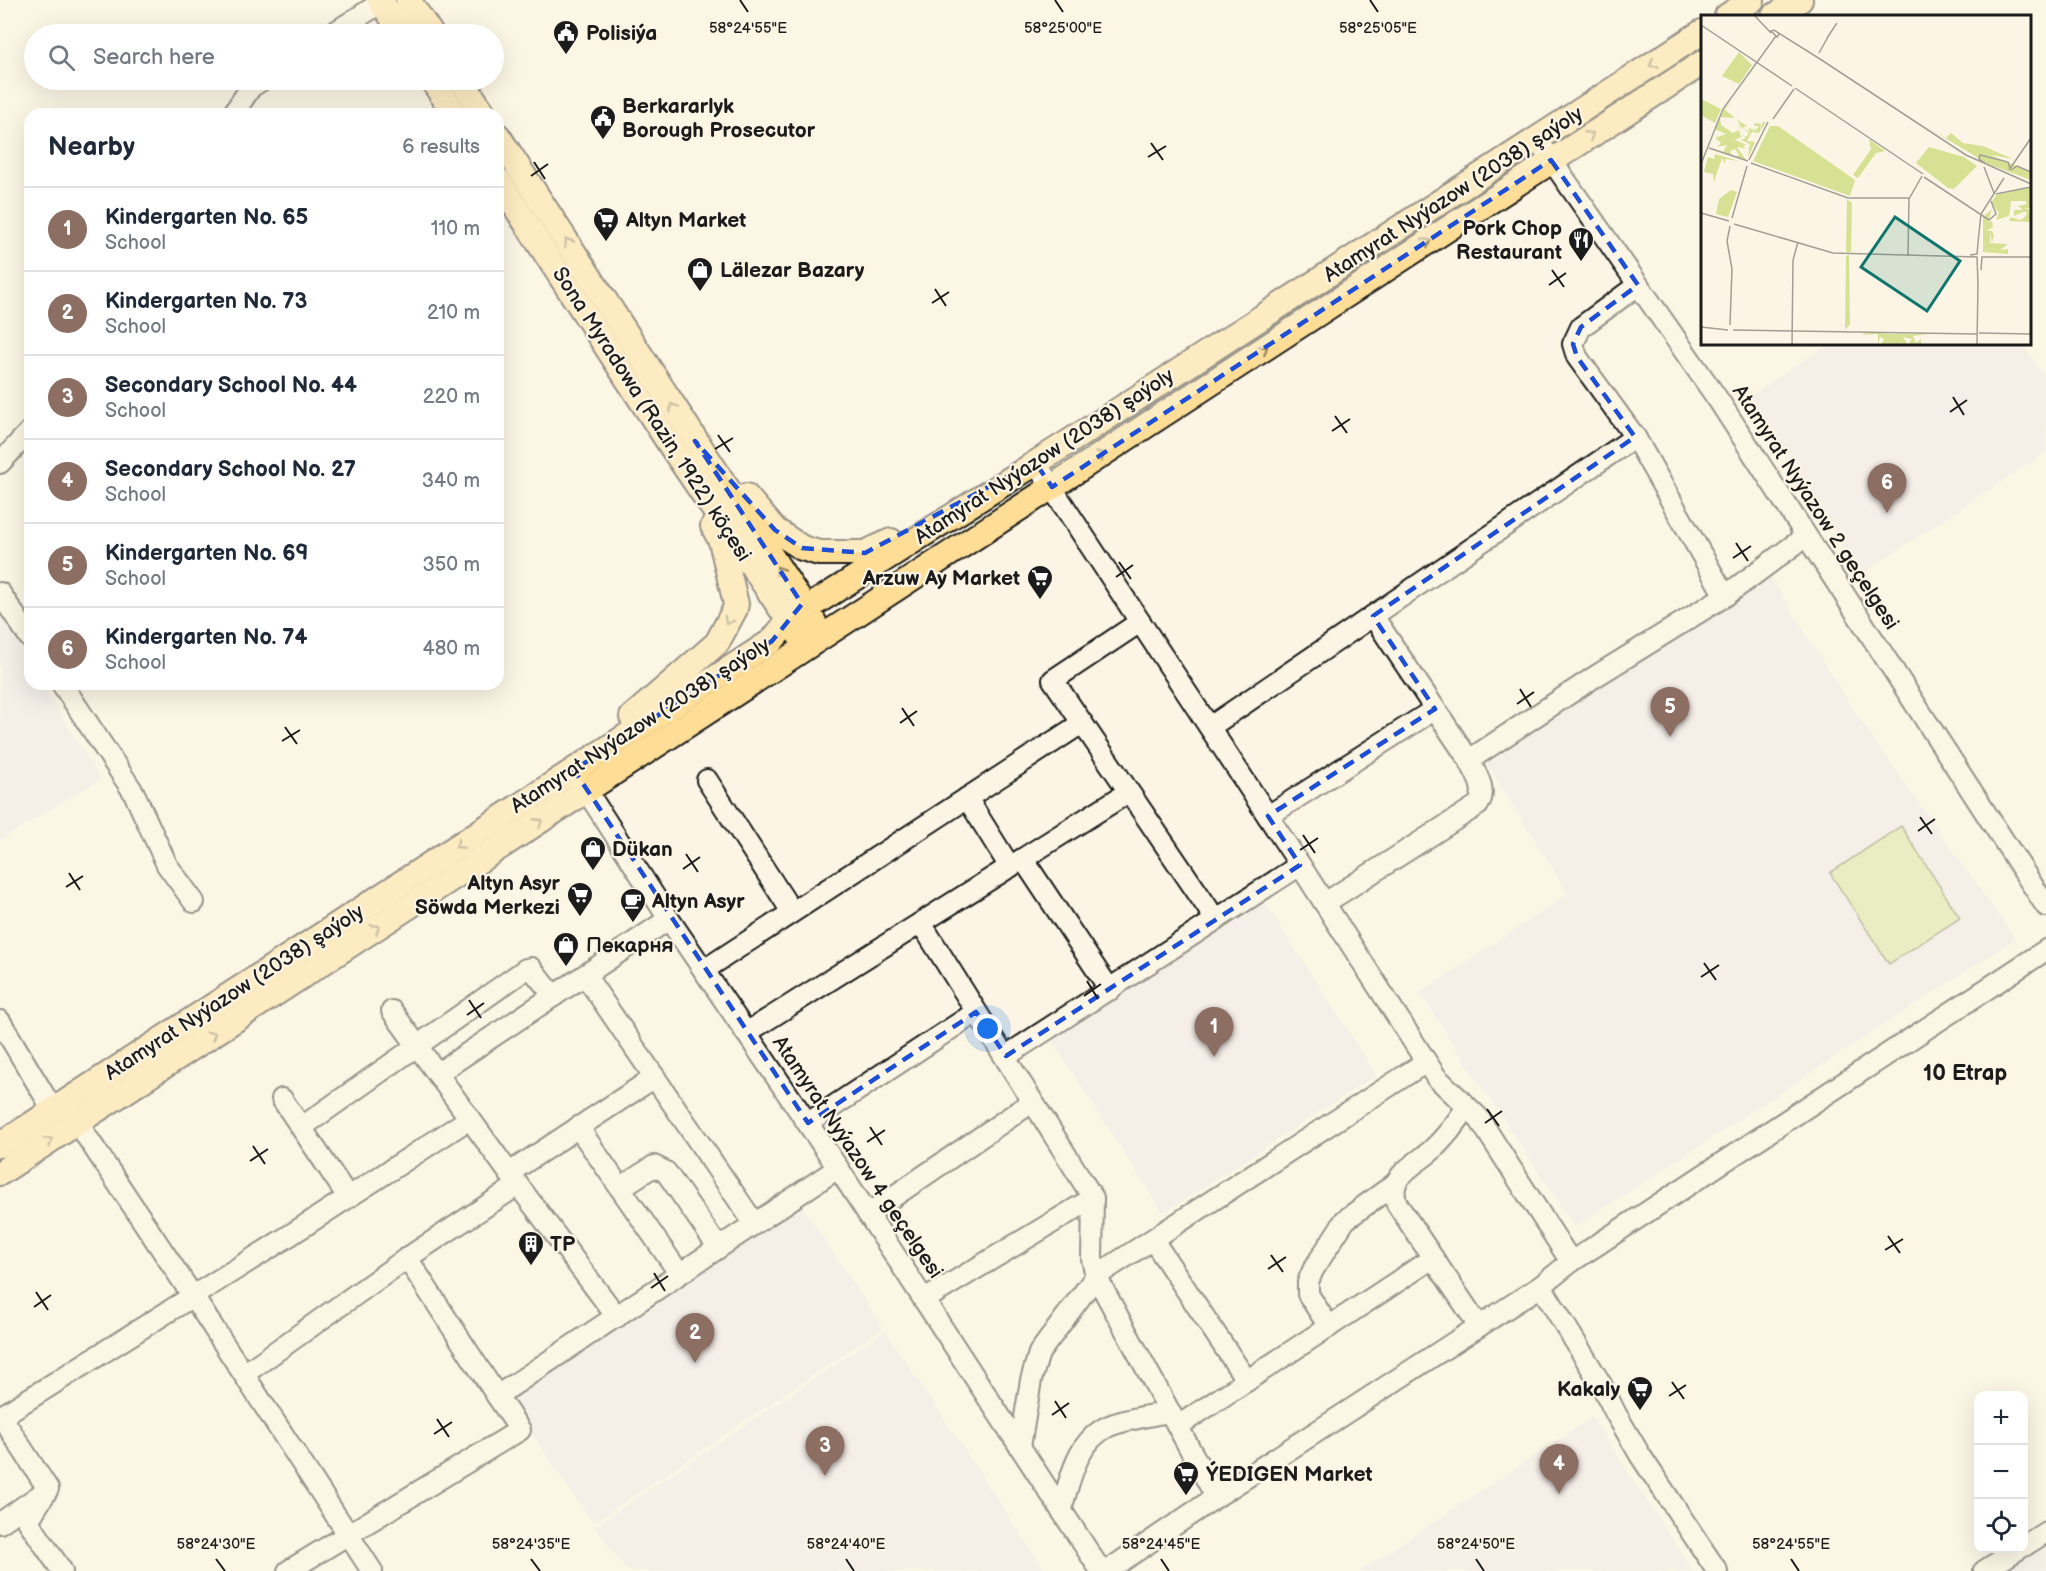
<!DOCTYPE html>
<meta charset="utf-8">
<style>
body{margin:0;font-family:"Balsamiq Sans",sans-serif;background:#f2f2f3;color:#1f2937}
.controls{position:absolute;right:18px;bottom:18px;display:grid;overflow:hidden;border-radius:12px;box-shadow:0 6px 24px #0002}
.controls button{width:54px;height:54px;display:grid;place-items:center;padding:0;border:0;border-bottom:2px solid #e0e1e3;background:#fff;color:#1f2937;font:30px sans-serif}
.you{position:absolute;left:988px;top:1029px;width:21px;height:21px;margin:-15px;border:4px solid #fff;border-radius:50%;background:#1a73e8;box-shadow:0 0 0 9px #1a73e833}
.badge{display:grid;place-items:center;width:39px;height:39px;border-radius:50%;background:#1a73e8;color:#fff;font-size:20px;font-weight:700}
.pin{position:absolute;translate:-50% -50px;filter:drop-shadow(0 2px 3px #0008)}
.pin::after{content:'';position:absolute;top:32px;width:21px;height:18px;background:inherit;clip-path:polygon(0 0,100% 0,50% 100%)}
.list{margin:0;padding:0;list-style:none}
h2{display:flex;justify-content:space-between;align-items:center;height:78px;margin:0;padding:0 24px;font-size:26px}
h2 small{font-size:20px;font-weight:400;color:#747a83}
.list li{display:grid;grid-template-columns:39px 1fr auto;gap:18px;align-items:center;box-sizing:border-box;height:84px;padding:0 24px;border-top:2px solid #e0e1e3}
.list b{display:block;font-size:22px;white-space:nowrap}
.list p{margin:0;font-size:20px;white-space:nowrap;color:#747a83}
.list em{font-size:20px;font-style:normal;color:#747a83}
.icon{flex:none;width:33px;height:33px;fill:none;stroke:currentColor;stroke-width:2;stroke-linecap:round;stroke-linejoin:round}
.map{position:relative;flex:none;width:2046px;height:1571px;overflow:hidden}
.search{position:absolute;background:#fff;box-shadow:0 6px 24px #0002;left:24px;top:24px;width:480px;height:66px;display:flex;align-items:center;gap:15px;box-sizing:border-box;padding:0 21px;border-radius:33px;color:#747a83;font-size:22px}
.panel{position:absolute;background:#fff;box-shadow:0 6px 24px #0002;left:24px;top:108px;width:480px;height:582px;border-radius:18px}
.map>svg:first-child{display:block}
.built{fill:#eee6ea}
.pitch{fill:#d6e194;stroke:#797e58;stroke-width:1.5}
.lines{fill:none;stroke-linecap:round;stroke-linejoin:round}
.minor-casing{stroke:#1c1c1c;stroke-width:24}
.major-casing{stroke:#1c1c1c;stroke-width:28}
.minor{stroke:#fcf5e5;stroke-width:20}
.major{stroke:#fede96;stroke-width:24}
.oneway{stroke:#98875f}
.marked{fill:none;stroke:#1d4ed8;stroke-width:4.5;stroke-dasharray:12 8;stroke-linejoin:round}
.ticks{fill:none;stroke:#1c1c1c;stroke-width:2}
.labels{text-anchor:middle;stroke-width:4.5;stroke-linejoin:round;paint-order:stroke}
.poi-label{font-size:21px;font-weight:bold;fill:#1c1c1c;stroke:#fcf5e5;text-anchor:start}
.street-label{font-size:21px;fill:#1c1c1c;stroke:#fcf5e5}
.neighbourhood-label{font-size:22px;font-weight:bold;fill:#1c1c1c;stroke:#fcf5e5}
.inset-road{fill:none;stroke:#a29e95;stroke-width:1.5}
.view{fill:#0f766e;fill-opacity:0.15;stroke:#0f766e;stroke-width:3}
.inset-edge{fill:none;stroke:#1c1c1c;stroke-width:3}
.ticks-label{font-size:15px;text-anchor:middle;fill:#1c1c1c;stroke:#fcf5e5;stroke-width:4.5;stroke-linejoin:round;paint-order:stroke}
</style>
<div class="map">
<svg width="2046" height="1571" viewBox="0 0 2046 1571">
<rect width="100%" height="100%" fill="#fcf5e5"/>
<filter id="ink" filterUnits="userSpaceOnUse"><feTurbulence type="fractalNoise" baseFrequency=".0167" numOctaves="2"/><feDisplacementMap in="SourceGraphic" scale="12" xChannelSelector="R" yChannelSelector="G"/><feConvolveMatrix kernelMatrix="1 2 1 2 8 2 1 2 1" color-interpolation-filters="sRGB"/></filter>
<g filter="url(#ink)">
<g class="built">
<polygon points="1829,344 2023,344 2046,379 2046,452 1861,574 1746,399"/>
<polygon points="1771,578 1856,714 2015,939 1575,1227 1420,993 1569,894 1484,759"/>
<polygon points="0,615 30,664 30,684 42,684 100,779 0,840"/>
<polygon points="1264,901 1376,1075 1163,1213 1051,1039"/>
<polygon points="799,1202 883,1328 593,1523 507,1398"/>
<polygon points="885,1331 1045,1571 627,1571 595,1526"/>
<polygon points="1592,1418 1693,1571 1360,1571"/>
<polygon points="2046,1533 2046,1571 1986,1571"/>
</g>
<polygon class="pitch" points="1901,826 1960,918 1889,964 1830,873"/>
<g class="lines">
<defs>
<g id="minor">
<polyline points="332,34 385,0"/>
<polyline points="233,114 251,87 262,80"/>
<polyline points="1543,148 1719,401 2046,906"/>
<polyline points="1638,285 1581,327 1573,344 1577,357 1635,437 1725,596"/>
<polyline points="1035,462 1300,865 1436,1077 1478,1117 1571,1262"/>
<polyline points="0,463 30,431"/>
<polyline points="0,593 30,638"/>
<polyline points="1373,616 1469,760 1596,676 1725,596 1806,536"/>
<polyline points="1140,622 1053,680 1216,920"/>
<polyline points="62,684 134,793 167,865 194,902"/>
<polyline points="1210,727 1635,437"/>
<polyline points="579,779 669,919 838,1168 1101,1571"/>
<polyline points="707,780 792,912"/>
<polyline points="967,798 1010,867"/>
<polyline points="1268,816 1435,709"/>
<polyline points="1023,859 1110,990"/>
<path d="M1325,903L1478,805C1488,790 1476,774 1469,760"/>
<polyline points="921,923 1093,1198 1092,1259 1096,1276 1216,1497"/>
<polyline points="704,970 1082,723"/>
<polyline points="585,975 754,1223"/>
<polyline points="392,1011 509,1173 617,1317"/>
<polyline points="0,1021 53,1110"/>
<polyline points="746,1033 1127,793"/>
<polyline points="1006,1056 1300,865"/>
<polyline points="438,1073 669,919"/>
<polyline points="282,1099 348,1197"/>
<polyline points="69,1110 192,1295 372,1571"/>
<polyline points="808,1123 976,1012"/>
<polyline points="302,1127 526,969 531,968 554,996"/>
<polyline points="578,1127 679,1273"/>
<polyline points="509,1173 655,1077"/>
<polyline points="620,1188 654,1166 666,1172 718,1247"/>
<polyline points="868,1214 1032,1102"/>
<polyline points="1153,1240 1247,1381"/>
<polyline points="407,1258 497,1396"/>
<path d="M1433,1258L1397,1204C1394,1196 1393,1189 1397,1181C1405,1168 1421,1160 1432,1150C1446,1137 1457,1122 1467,1107"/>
<polyline points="1541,1286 1601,1384 1616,1414 1640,1455 1717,1571"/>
<polyline points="924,1300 1093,1198"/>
<polyline points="1329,1327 1308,1294 1308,1282 1313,1270 1345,1220 1396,1183"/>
<polyline points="244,1374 407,1258 518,1185"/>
<polyline points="1,1416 48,1489 28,1521 62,1571"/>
<polyline points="0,1417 284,1239 469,1119"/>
<polyline points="1178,1426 1433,1258 1479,1326"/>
<polyline points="1020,1447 1031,1380 1039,1353 1096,1276 1426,1062"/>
<path d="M1061,1510C1070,1480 1077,1440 1109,1426C1125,1419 1150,1416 1168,1412"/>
<polyline points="0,1523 40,1495"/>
<polyline points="2024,1546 2046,1532"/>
<polyline points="288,1571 520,1430 497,1396 838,1168"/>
<polyline points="1107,1571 1216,1497 1541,1286 1571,1262 2046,950"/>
<polyline points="1984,1571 2020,1548"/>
</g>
<g id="major">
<polyline points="380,0 403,34"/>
<polyline points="408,0 431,34"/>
<polyline points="1727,16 1752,0"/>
<polyline points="1774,16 1800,0"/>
<polyline points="432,80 455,114"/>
<polyline points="461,80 484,114"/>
<polyline points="498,136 814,622"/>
<polyline points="498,180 675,452 798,634"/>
<polyline points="746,496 775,530 802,548 819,553 865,553 891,541"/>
<polyline points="632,717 717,643 735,609 736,604 721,541 713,526"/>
<polyline points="0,1145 772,641 789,620 806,609 1094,426 1702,32"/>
<polyline points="0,1173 1702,63"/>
</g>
</defs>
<use href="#minor" class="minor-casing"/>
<use href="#major" class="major-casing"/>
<use href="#minor" class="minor"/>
<use href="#major" class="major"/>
</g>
<defs><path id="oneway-chevron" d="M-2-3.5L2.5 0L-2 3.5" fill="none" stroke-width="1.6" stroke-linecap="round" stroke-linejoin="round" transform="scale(1.5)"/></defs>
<g class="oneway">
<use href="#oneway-chevron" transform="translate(1653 64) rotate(147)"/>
<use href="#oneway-chevron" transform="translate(1590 135) rotate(-33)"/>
<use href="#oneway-chevron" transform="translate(568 242) rotate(-123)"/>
<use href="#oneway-chevron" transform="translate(1427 242) rotate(-33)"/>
<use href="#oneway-chevron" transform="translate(1264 349) rotate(-33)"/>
<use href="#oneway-chevron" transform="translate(673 407) rotate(-123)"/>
<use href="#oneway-chevron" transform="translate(1101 455) rotate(-33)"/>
<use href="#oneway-chevron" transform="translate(779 570) rotate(-123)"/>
<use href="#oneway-chevron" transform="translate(728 621) rotate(117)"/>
<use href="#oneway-chevron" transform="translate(539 822) rotate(-33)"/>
<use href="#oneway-chevron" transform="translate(459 845) rotate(147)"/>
<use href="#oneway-chevron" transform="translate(376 928) rotate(-33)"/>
<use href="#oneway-chevron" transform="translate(212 1035) rotate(-33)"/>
<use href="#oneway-chevron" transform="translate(49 1141) rotate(-33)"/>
</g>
</g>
<path d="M0 0H2046V1571H0ZM1551,160L1638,285L1581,327L1573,344L1577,357L1635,437L1373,616L1435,709L1268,816L1300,865L1006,1056L976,1012L808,1123L574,770L772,641L802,604L695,441L775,530L802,548L865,553L1035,462L1052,487Z" fill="#fcf5e5" fill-opacity=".55" fill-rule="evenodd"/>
<path class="marked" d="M1551,160L1638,285L1581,327L1573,344L1577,357L1635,437L1373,616L1435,709L1268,816L1300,865L1006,1056L976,1012L808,1123L574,770L772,641L802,604L695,441L775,530L802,548L865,553L1035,462L1052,487Z"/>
<path class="ticks" d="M740,0L748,12M1055,0L1063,12M1370,0L1378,12M1151,143L1163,160M1148,157L1166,146M534,162L545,179M531,176L548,164M1552,270L1564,287M1549,285L1566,273M935,289L946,306M932,303L949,292M1953,397L1964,415M1950,412L1967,400M1335,416L1347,433M1332,431L1350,419M718,435L730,452M715,449L733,438M1736,543L1748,561M1733,558L1751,546M1119,562L1131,579M1116,577L1133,565M1520,689L1531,707M1517,704L1534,692M902,708L914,726M900,723L917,711M285,727L297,744M282,741L300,730M1920,817L1932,834M1918,831L1935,819M1303,835L1315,853M1300,850L1318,838M686,854L698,872M683,869L700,857M69,873L80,890M66,887L83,876M1704,963L1716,980M1701,977L1719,965M1087,981L1098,999M1084,996L1101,984M469,1000L481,1018M467,1015L484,1003M1487,1109L1499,1126M1485,1123L1502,1111M870,1127L882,1145M867,1142L885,1130M253,1146L265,1164M250,1161L268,1149M1888,1236L1900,1253M1885,1250L1903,1239M1271,1255L1283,1272M1268,1269L1286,1257M654,1273L665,1291M651,1288L668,1276M36,1292L48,1310M34,1307L51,1295M1672,1382L1684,1399M1669,1396L1686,1385M1055,1401L1066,1418M1052,1415L1069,1403M437,1419L449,1437M434,1434L452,1422M216,1559L225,1571M531,1559L540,1571M846,1559L854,1571M1161,1559L1169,1571M1476,1559L1484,1571M1791,1559L1799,1571"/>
<defs>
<symbol id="civic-pin" viewBox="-11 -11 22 30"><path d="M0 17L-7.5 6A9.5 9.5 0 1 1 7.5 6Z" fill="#1c1c1c" stroke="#fcf5e5"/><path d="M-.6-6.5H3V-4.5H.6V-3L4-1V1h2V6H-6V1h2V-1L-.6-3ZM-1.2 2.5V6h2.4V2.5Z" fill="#fff"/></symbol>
<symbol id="supermarket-pin" viewBox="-11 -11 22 30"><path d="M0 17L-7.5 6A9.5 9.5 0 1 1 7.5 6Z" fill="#1c1c1c" stroke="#fcf5e5"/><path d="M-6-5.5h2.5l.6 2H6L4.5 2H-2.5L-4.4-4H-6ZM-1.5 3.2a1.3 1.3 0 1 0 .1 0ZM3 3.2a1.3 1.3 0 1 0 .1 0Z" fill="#fff"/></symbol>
<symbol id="restaurant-pin" viewBox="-11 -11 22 30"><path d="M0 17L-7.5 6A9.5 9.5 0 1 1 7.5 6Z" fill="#1c1c1c" stroke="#fcf5e5"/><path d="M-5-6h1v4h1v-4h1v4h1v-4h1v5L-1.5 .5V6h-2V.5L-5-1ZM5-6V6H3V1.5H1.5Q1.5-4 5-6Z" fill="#fff"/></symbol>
<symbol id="shop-pin" viewBox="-11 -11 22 30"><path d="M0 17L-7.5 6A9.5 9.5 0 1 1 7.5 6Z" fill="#1c1c1c" stroke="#fcf5e5"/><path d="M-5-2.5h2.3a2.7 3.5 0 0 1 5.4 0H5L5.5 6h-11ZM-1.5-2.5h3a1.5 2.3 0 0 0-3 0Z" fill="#fff"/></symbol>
<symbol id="cafe-pin" viewBox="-11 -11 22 30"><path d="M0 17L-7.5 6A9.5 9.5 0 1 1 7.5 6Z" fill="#1c1c1c" stroke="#fcf5e5"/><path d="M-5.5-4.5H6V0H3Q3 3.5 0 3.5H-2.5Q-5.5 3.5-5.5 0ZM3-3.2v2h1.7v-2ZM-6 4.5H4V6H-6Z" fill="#fff"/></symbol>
<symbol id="building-pin" viewBox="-11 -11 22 30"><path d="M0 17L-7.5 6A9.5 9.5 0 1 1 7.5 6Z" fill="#1c1c1c" stroke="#fcf5e5"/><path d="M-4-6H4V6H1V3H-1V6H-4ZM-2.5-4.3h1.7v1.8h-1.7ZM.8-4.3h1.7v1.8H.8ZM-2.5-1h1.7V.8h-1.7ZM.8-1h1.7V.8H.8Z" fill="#fff"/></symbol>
</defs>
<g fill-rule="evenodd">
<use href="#civic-pin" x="551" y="18" width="30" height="40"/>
<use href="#civic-pin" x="588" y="103" width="30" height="40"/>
<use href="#supermarket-pin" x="591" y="205" width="30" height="40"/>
<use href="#restaurant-pin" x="1566" y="225" width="30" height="40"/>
<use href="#shop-pin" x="685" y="255" width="30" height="40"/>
<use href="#supermarket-pin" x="1025" y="563" width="30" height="40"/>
<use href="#shop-pin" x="578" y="834" width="30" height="40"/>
<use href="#supermarket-pin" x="565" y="880" width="30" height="40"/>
<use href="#cafe-pin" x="618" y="886" width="30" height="40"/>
<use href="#shop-pin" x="551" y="930" width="30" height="40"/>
<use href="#building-pin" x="516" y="1229" width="30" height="40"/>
<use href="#supermarket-pin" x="1625" y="1374" width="30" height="40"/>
<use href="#supermarket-pin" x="1171" y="1459" width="30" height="40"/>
</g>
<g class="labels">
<g class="poi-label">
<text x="586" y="40">Polisiýa</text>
<text x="622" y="113">Berkararlyk<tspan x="622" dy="24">Borough Prosecutor</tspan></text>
<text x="626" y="227">Altyn Market</text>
<text x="1562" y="235" text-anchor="end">Pork Chop<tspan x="1562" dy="24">Restaurant</tspan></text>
<text x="720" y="277">Lälezar Bazary</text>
<text x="1020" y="585" text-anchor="end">Arzuw Ay Market</text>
<text x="612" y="856">Dükan</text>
<text x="560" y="890" text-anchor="end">Altyn Asyr<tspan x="560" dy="24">Söwda Merkezi</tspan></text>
<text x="652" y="908">Altyn Asyr</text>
<text x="586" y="952">Пекарня</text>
<text x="550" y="1251">TP</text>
<text x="1620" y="1396" text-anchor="end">Kakaly</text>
<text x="1206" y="1481">ÝEDIGEN Market</text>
</g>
<g class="street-label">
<text transform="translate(1453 194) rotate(-33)" y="7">Atamyrat Nyýazow (2038) şaýoly</text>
<text transform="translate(652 414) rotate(57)" y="7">Sona Myradowa (Razin, 1922) köçesi</text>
<text transform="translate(1044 456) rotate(-33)" y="7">Atamyrat Nyýazow (2038) şaýoly</text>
<text transform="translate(1816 507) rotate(57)" y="7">Atamyrat Nyýazow 2 geçelgesi</text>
<text transform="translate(640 725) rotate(-33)" y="7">Atamyrat Nyýazow (2038) şaýoly</text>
<text transform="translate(234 992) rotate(-33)" y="7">Atamyrat Nyýazow (2038) şaýoly</text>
<text transform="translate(858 1157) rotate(56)" y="7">Atamyrat Nyýazow 4 geçelgesi</text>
</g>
<g class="neighbourhood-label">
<text x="1965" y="1080">10 Etrap</text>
</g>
</g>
<g transform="translate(1701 15)">
<rect width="330" height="330" fill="#fcf5e5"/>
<path d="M32,82L24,95L34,103L19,102L20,110L32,118L37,115L35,119L38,115L40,122L34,125L46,130H42L44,133L48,134L49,129L40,125L45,123L40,119L45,122L48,118L41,112L39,115L40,110L37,113L39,109L35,104L46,111L42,112L45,115L49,116L47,112L55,117L51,113L55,115L58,111H53L54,108L60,109L59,116L62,107H65L58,118L51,117L46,126L54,127L47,143L48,134L36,132L45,145L34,142L38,140L34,134L29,136L31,141L22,137L26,130L16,132L20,128L14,123L25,119L13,114L22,96ZM221,109L245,123L250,118L262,128L282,131L312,144L290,140L330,157V165L287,149ZM14,139L38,146L24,144V149L21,143L13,167L12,159L3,157L7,142L13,144ZM330,172V193H323L328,194L330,207L308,206L310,202L319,205L324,202L326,197H322L313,201V195H322L317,191L326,189L324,186H310L308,201L295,205L298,198L290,188L295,180ZM291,194L287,207L291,206L292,212L286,216H291L293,221L291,228L289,217V228L307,229L299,235L307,234V239L282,237V202ZM171,317L189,319H227L212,321L215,328L220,324V330H211L208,328L211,324L202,322L207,330H180L183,324L179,322L177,330V319L159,320Z" fill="#d6e194"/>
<path d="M38,37L51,50L38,69L21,61ZM0,84L20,94L14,108L0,100ZM69,111H77L154,165L149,181L52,146ZM168,124L184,136L175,138L157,163L152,160L170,134ZM146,184L151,188L150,237H145ZM148,240L149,309L144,315L145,241Z" fill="#d6e194"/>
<path d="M228,132L263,142L276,151L253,174L247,173L215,148ZM30,175L36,177L27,202L15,199L18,184Z" fill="#d6e194"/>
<path class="inset-road" d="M53,0L70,18M0,10L91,71M78,19L76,22L70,16L73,15L119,44L265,140L330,169M126,23L136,8M118,38L128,20M94,73L222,159M72,104L93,74M8,133L47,146M48,145L67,107M50,148L147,183H208M284,148L278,144L279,140L307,147L309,154M0,149L22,94L75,21M283,152L293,178M308,155L330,123M310,155L316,151L330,157M223,162L288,205L295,199L290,186M295,179L330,172M0,198L28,206M31,203L46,151M33,209L132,238L276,242L277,269M29,211L26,226L31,254L29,310M278,218L280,199L303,163M207,240L208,184L221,161M269,240L276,239L278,217M280,255L281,242H330M0,312L27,315M32,315L276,319M278,318L330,319M91,330L92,245L97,227M276,330L277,267"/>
<path class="view" d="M194,202L259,246L226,296L160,252Z"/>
<rect width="330" height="330" class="inset-edge"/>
</g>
<g class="ticks-label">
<text x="748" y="33">58°24'55"E</text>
<text x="1063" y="33">58°25'00"E</text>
<text x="1378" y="33">58°25'05"E</text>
<text x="216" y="1549">58°24'30"E</text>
<text x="531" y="1549">58°24'35"E</text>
<text x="846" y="1549">58°24'40"E</text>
<text x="1161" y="1549">58°24'45"E</text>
<text x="1476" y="1549">58°24'50"E</text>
<text x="1791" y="1549">58°24'55"E</text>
</g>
</svg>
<div class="controls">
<button>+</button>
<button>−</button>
<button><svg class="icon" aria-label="locate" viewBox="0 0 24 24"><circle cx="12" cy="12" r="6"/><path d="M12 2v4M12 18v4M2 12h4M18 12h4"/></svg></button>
</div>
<div class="you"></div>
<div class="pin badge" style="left:1214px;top:1057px;background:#8d6e63">1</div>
<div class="pin badge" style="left:695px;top:1363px;background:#8d6e63">2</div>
<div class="pin badge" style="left:825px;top:1476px;background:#8d6e63">3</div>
<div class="pin badge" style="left:1559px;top:1494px;background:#8d6e63">4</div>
<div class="pin badge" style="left:1670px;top:737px;background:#8d6e63">5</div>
<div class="pin badge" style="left:1887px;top:513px;background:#8d6e63">6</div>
<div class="search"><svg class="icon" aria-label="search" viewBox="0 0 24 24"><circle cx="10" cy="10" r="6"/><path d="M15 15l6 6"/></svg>Search here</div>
<section class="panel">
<h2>Nearby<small>6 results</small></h2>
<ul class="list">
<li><span class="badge" style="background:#8d6e63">1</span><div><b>Kindergarten No. 65</b><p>School</p></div><em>110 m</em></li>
<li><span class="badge" style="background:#8d6e63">2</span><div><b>Kindergarten No. 73</b><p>School</p></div><em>210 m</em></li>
<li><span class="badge" style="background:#8d6e63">3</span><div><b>Secondary School No. 44</b><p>School</p></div><em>220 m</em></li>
<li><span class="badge" style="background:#8d6e63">4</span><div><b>Secondary School No. 27</b><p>School</p></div><em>340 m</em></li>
<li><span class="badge" style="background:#8d6e63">5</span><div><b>Kindergarten No. 69</b><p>School</p></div><em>350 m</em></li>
<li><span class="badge" style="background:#8d6e63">6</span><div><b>Kindergarten No. 74</b><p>School</p></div><em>480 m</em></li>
</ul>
</section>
</div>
